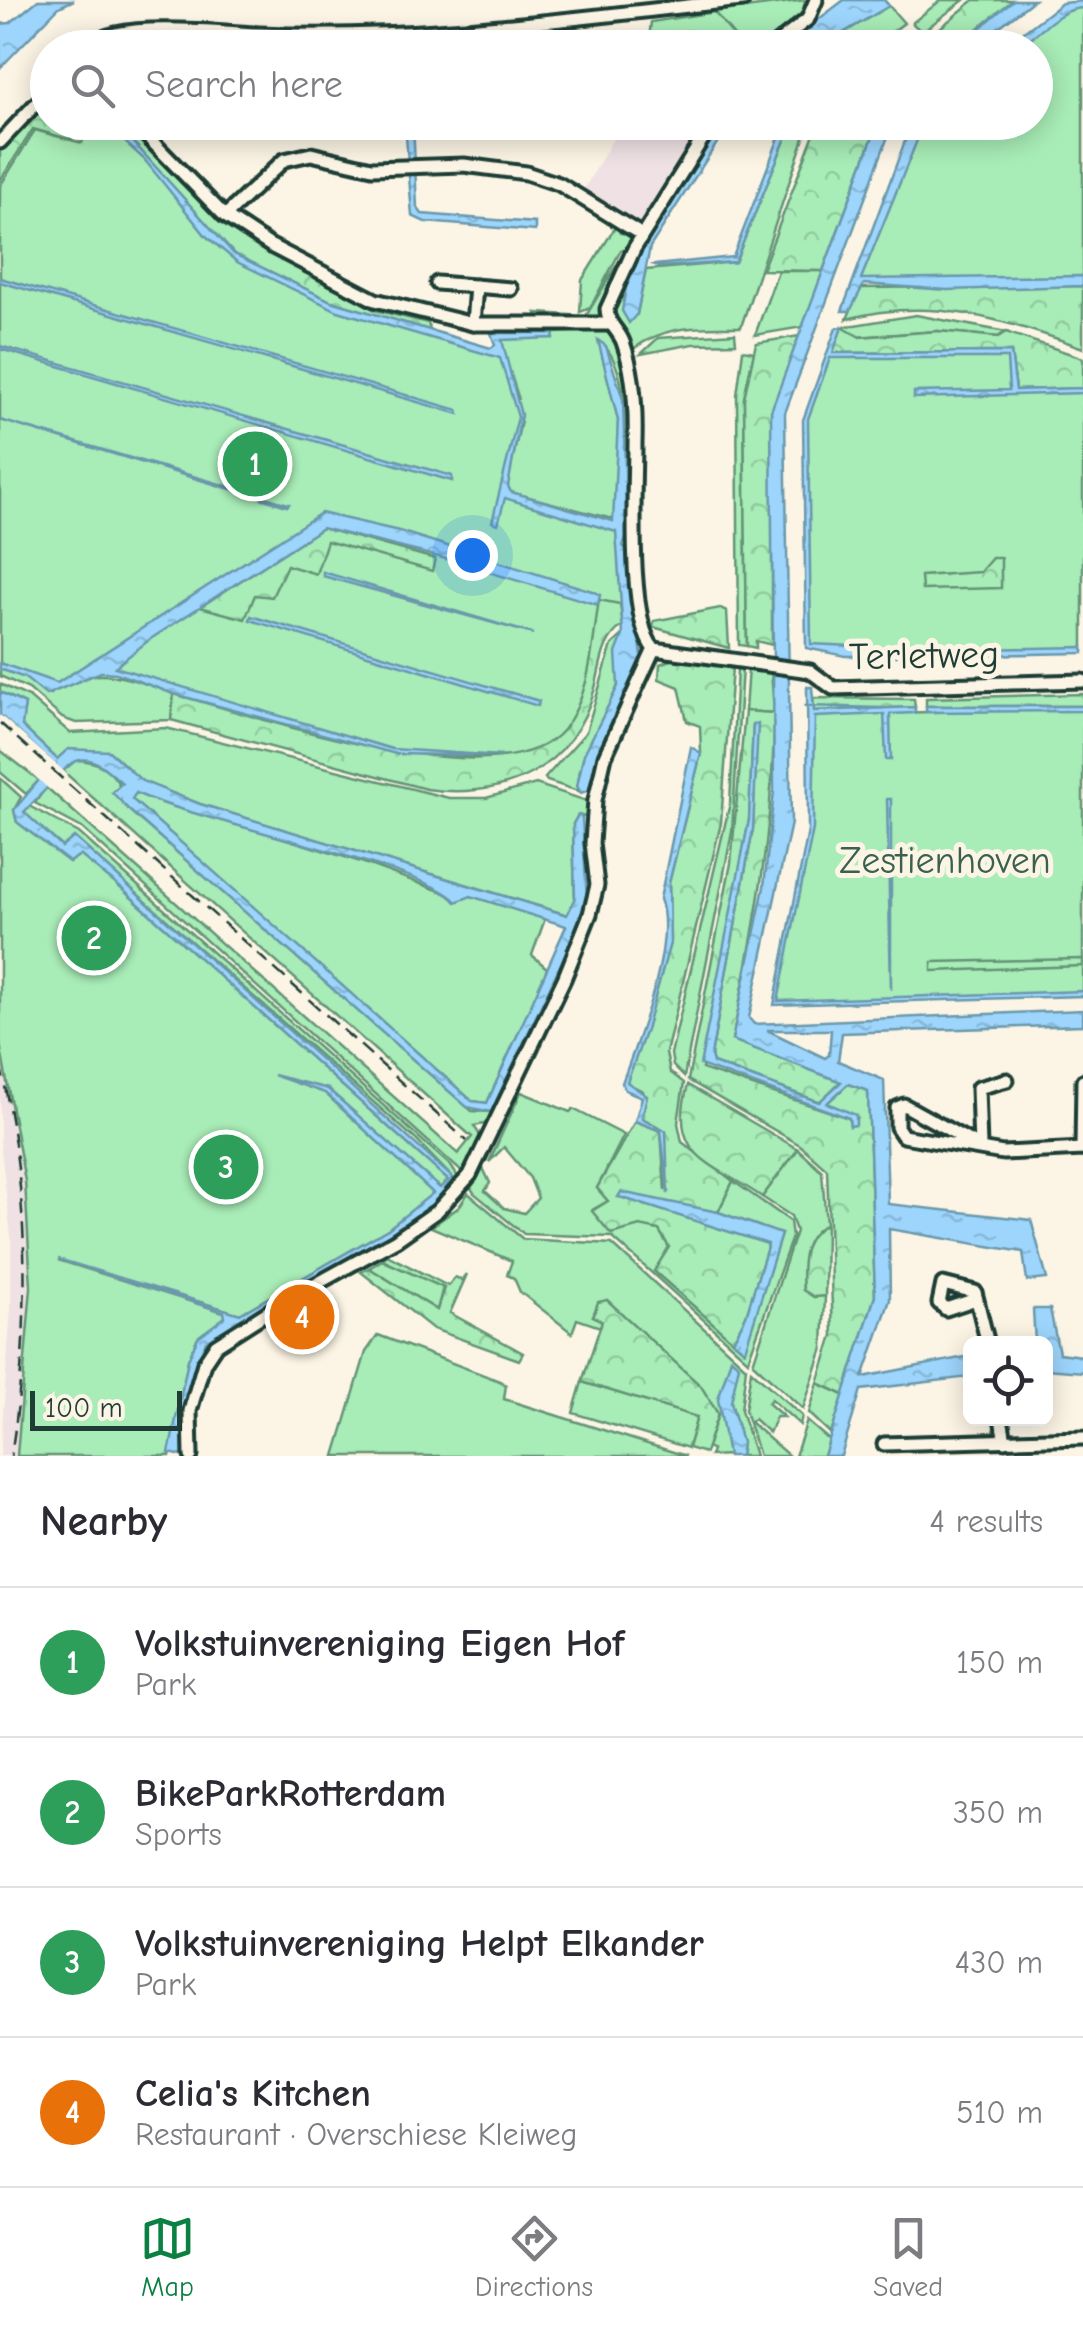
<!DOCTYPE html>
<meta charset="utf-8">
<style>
body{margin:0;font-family:"Comic Neue",sans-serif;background:#f2f2f3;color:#2b2b33}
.controls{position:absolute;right:30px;bottom:30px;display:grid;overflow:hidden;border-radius:15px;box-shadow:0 5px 25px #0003}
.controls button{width:90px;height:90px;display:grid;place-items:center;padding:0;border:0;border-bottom:2px solid #e1e1e2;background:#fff;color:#2b2b33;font:50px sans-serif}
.scale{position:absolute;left:30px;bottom:25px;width:152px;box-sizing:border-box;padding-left:10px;border:5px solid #1f3d34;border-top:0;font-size:28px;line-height:35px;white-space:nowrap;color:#1f3d34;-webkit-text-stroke:8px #fcf5e5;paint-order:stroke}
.you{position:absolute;left:472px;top:555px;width:35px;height:35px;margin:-25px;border:8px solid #fff;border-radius:50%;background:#1a73e8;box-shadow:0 0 0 15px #1a73e833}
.badge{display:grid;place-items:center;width:65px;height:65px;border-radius:50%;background:#0b8043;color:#fff;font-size:32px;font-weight:700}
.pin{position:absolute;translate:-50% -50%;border:5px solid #fff;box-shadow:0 2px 10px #0006}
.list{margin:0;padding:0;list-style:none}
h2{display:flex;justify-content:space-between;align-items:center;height:130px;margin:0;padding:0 40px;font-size:42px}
h2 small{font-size:32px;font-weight:400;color:#7c7c81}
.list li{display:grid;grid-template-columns:65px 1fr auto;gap:30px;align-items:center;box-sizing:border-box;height:150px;padding:0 40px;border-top:2px solid #e1e1e2}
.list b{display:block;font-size:38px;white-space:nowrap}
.list p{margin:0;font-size:32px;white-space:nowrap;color:#7c7c81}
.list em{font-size:32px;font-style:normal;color:#7c7c81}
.icon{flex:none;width:55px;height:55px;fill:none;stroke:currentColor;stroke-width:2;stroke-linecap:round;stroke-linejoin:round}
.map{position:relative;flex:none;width:1083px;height:1456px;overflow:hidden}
.search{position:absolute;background:#fff;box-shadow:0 5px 25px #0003;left:30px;right:30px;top:30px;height:110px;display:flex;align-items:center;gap:25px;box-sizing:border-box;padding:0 35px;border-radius:55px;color:#7c7c81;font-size:38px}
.sheet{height:730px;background:#fff}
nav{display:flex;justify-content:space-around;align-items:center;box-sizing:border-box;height:140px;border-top:2px solid #e1e1e2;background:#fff;font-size:28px;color:#7c7c81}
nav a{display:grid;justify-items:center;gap:5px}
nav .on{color:#0b8043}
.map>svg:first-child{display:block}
.built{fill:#f0e2e4}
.green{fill:#a8ecb7;stroke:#649476;stroke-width:2.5}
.forest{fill:url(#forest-crowns);stroke:#649476;stroke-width:2.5}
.water{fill:url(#water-ripples);stroke:#6b98ac;stroke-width:2.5;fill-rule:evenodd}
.pier{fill:#fcf5e5}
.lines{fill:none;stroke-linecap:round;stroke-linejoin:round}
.stream{stroke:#6b98ac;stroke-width:2.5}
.minor-casing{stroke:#1f3d34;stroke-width:19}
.minor{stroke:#fcf5e5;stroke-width:11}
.rail{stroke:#1f3d34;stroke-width:2.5;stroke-dasharray:15 8;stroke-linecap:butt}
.labels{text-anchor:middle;stroke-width:10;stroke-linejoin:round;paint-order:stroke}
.street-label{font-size:38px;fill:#1f3d34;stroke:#fcf5e5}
.park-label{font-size:38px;fill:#3a604e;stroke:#fcf5e5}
</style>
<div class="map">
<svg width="1083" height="1456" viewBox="0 0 1083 1456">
<defs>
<pattern id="forest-crowns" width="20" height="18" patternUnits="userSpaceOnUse" patternTransform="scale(2.5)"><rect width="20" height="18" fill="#a8ecb7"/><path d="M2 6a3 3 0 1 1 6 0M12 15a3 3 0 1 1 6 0" fill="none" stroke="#90cb9e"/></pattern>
<pattern id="water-ripples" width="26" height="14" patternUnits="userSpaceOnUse" patternTransform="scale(2.5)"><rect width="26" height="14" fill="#9dd5fc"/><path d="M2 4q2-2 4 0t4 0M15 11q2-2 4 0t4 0" fill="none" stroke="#87b8d9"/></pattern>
</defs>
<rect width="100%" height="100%" fill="#fcf5e5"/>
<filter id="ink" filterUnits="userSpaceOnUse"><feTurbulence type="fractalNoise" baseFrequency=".01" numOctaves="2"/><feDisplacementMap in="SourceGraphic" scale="20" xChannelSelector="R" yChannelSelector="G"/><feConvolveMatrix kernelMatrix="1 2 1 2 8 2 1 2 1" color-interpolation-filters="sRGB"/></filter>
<g filter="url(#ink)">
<g class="built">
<polygon points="622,123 727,123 651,235 583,191"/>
<polygon points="0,1044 21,1147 29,1230 29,1342 17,1456 0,1456 11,1307 11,1237 0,1141"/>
</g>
<g class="green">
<path d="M805,0C804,25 765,47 743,47L714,12Z"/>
<polygon points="884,0 904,23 872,47 819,48 888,6"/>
<polygon points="941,0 964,0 922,32 912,23"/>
<polygon points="1066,6 1083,6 1083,283 860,279 920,122 1036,122 1036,48 1014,47"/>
<path d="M90,123H106L144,159L207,233L323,302L498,353L519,400L501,344L505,337L553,338L554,333L604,330C641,351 630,483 630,523L627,527C625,487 636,363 599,342L618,420L616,520L510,492L507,486L521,421L503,490L619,529L629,601L604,638L577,717L537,761L396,752L103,665L50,689L25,678L50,694C92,661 130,678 174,694L171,720L76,723L62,718L29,689L0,676V669L24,676L0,666V186L35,130L82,143Z"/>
<path d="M792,123H809L741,327C697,327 668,324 633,349C628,338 616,324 615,313C612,295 630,268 640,254L623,302L637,314L646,270L735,262Z"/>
<polygon points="616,226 620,233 629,233 632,241 599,318 540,320 536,313 586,316 625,251 621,250 590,308 580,312 582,280"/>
<polygon points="778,271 823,271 803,327 755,335"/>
<polygon points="916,315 1006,332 998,337 938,331 855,337 842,327"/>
<polygon points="735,333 736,343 693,344 641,354 658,338"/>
<polygon points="743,350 754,352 744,398 747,646 739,645 737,395"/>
<polygon points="1011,352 1083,390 1083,650 811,649 804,424 829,355"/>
<path d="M623,635C615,654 624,670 617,688C604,724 577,752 578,791L547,781L545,778L586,732L612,645Z"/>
<polygon points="742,667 732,832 684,1077 673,1066 671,1054 730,803 737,669"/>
<polygon points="748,667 771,669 774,713 745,711"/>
<polygon points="0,684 29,697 70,733 166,728 449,798 486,798 536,784 590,802 588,818 578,815 573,824 575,899 568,915 200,804 142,782 115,756 57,759 21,726 25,704 0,692"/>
<polygon points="1083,708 1083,993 776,1003 809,839 810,715"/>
<polygon points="0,750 39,780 26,794 0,772"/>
<path d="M76,760C108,760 122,782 130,811L472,1111L490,1112L500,1093L504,1095L490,1123L474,1126L483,1140L464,1174L82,828L35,803L46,787L458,1154L472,1137L63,771Z"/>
<polygon points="0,778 21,797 14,810 17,822 69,862 80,855 122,889 448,1180 441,1188 325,1093 434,1193 388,1229 240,1314 58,1260 224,1312 226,1317 198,1337 188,1360 170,1456 17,1456 31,1287 25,1181 0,1044"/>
<polygon points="136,792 364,863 451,895 471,896 545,919 532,955 548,969 487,1103 472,1101 131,799"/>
<polygon points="29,806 79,833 451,1166 460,1180 439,1205 434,1203 453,1178 415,1139 74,838 63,847 24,813"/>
<polygon points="521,1092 570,1112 573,1109 624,1135 597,1188 608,1201 594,1209 659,1230 669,1247 655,1272 744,1350 781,1234 718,1212 733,1181 790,1221 792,1237 748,1360 612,1237 524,1234 474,1193 471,1188 483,1168 490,1183 485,1191 504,1208 524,1213 538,1198 530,1178 504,1147 489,1162"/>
<path d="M798,1149L822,1171L826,1224C802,1237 802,1264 803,1290L814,1297L825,1296L823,1348L803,1409L753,1363L796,1231L791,1216L762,1197Z"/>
<polygon points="468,1193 523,1239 612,1244 746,1367 741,1410 755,1456 740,1456 742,1443 731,1402 731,1358 729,1455 710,1456 712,1450 707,1447 718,1414 607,1300 593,1316 602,1321 600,1327 577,1319 572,1333 520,1292 514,1278 507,1275 512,1261 431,1227 459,1207"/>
<polygon points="382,1260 443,1287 437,1310 369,1268"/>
<polygon points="378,1335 500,1381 506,1385 504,1399 686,1456 335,1456 366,1352"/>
<polygon points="751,1370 802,1416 800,1425 771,1399 768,1403 784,1417 776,1417 769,1433 754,1419 750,1422 789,1456 759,1456 745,1410"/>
<polygon points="582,1382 697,1417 688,1448 573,1413"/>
<polygon points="818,1383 844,1395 831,1434 809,1413"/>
<polygon points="807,1421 829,1440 824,1456 795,1456"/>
</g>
<g class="forest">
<polygon points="974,0 1013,0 957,46 929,37"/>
<polygon points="714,12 743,47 648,47 651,22"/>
<polygon points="47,99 48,122 61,123 72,140 33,129 0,181 0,149"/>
<polygon points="818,123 878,123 823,271 762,270"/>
<polygon points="134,132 218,221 375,310 428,323 430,331 331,301 234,254 125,133"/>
<path d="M1083,286V348C1004,319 930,296 847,319L860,288Z"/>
<polygon points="842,327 860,337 938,331 998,337 1006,332 1083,358 1083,388 1016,390 1011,352 832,353"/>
<polygon points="799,336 788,367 772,555 772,645 756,641 756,648 747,646 744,398 756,343"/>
<polygon points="322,528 435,559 432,571 327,541 316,574 287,565 272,597 255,595 245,619 200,607"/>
<polygon points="992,558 1001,558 1001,588 922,590 921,576 980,572"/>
<path d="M599,600L620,604L623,626C602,638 601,666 595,688C572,769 506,800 426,789L171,720L174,694C254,715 502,803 563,730C592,694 592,643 599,600Z"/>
<polygon points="720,608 727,611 729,648 653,627 654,621"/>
<polygon points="674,659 732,667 721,823 666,1053 670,1072 684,1083 678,1123 682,1142 733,1181 718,1212 618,1196 768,1244 746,1316 733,1341 654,1271 669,1247 659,1230 640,1226 611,1234 592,1211 608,1201 597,1188 635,1121 661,1131 665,1191 666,1131 642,1118 646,1103 643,1091 627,1083 670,943 669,883 701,753 700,726 687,721 679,687 659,679 660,664"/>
<polygon points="1083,694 1083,706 926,706 926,698"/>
<polygon points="813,698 914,699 915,707 814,711"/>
<path d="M745,711L774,713C774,825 755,930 732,1040L841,1081L820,1102L713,1063L711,1055L753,829L757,724H753L749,820L702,1069L849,1118L850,1125L857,1118L826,1104L848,1084L868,1090L875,1296L844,1395L818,1383L833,1335L827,1169L800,1145L688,1080L731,863Z"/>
<polygon points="1083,959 1083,966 932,971 932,962"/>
<path d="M688,1085L798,1149L762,1197C711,1162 667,1157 688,1085Z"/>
<path d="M826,1224L825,1296L814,1297L803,1290C801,1264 801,1237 826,1224Z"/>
<polygon points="387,1255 448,1286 455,1277 462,1280 467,1274 450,1313 523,1353 519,1360 433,1329 361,1272 369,1268 437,1310 444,1288 382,1260"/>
<polygon points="607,1300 701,1386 718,1414 705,1453 688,1448 697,1417 582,1382 602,1321 593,1316 598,1302"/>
</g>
<g class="water">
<polygon points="38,0 74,0 59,7 0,68 0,24 10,23"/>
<polygon points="844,0 884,0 889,6 819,47 782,47"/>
<polygon points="1013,0 1034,0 973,47 956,48"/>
<path d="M1083,1V8C1051,9 1035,48 1004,47L1062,3Z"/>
<polygon points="785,122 792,123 735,262 658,267 654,265 733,257"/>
<polygon points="912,122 924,123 861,279 1083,276 1083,286 947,290 864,284 850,311 842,311"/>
<polygon points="104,123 125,133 234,254 331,301 491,348 495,345 491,333 554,333 553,338 502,340 521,415 508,486 511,492 613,521 618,420 598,340 606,346 623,399 627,535 623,546 627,550 642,656 603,742 589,790 581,793 577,786 584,754 618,686 616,653 623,635 616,532 505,498 498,524 492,522 518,417 500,358 338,311 237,262 206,236 144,159"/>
<polygon points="405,123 413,123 417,207 422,214 535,223 535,231 425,222 412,216"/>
<polygon points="720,123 730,123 650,247 637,314 629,323 622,311 626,287 640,254"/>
<path d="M878,123H893L785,413L791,823L749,1018L754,1024L1083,1010V1025L842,1033L838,1061L884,1080L888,1204L1031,1220L1047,1279L1027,1281L1023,1252L889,1229L890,1300L863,1377L970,1356V1377L861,1390L841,1456H824L875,1296L868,1091L848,1084L827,1103L856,1115V1125L850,1126L849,1118L700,1065L749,820L753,724H758L753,829L711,1055L713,1063L819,1102L841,1082L732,1040L764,887L774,791L771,411ZM767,1030H831L829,1055L825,1058Z"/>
<polygon points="0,278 458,410 459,414 0,282"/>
<polygon points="842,327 833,353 1011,352 1016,390 1083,388 1083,393 914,398 914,392 1009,390 1007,358 830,358 808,419 811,644 917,649 917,656 845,656 806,648 803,420 836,328"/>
<polygon points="0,346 452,476 452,481 0,349"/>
<polygon points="0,420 289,504 287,506"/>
<polygon points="321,513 399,531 592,591 600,595 598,605 439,557 322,528 149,640 115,667 392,749 502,756 396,754 174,694 116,673 101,672 46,695 25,678 0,669 0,663 57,683"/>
<polygon points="323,572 533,634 323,576"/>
<polygon points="251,616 539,701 538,706 250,620"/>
<polygon points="1083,647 1083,653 925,656 925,650"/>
<polygon points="807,687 812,687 814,711 915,707 915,713 890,714 891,760 886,760 884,714 815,717 813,829 778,1001 1083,991 1083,996 774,1005 808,831"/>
<path d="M0,692L25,704L22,726L57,759L68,749L109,751L142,781L200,804L567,915L575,899L573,824L578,815L582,817L587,899L580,923L491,1112L467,1107L130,811L112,792L122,783C106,769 90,750 69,765L24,812L62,847L74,837L453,1178L434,1203L388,1235L206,1341L190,1387L183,1423V1456L169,1453L188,1360L198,1337L225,1317L224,1312L58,1259L240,1314L388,1229L433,1193L325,1093L273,1075L328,1089L440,1188L448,1180L122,889L80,855L69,862L17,822L14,810L53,763L0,715ZM136,793C192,820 431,868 456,902L471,896L566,926L487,1103L472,1101L132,799Z"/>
<polygon points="926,706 1083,706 1083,711 926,712"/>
<path d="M691,747L701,753L669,883L670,943L646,1030L627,1082L647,1096L642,1118L666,1131L668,1194L661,1131L635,1121L642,1097L625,1090L622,1083C638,1039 677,943 660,899Z"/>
<polygon points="887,799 891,799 891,990"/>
<polygon points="621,1192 718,1212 781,1234 745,1350 733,1341 746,1316 768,1244 623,1198 618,1197"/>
<polygon points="1033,1309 1050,1309 1059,1353 1083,1356 1083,1372 1046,1369 1046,1344 1035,1343"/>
<polygon points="731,1358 739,1365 731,1402 742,1443 740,1456 728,1456 718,1399"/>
</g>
<polygon class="pier" points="0,715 67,774 50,790 0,745 0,740 38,773 47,763 0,721"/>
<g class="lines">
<polyline class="stream" points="805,706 883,708"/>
<defs>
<g id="minor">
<path d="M89,48C107,19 225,33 259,34C423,41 581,17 743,0"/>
<polyline points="771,48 808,19 816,0"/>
<polyline points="133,122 225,216 271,246 375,300 473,324 610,324"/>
<polyline points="0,142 48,91"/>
<polyline points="225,216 284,160 311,154 372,168 464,165 526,173 559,184 642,235"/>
<polyline points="437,283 511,289"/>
<polyline points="473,324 476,286"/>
<path d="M654,649C627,620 635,486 635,443C636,410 634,373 623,342C618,329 607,324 607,309L634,249L713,122"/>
<polyline points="654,649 810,671 833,688 1083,681"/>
<polyline points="980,1147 904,1105 897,1108 897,1127 903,1136 1003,1153 1083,1149"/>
<polyline points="980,1147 978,1088 1007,1080"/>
<polyline points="1082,1149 1083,1081"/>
<polyline points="976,1299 946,1309 939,1303 943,1284 975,1292 988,1344"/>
<polyline points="1001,1418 1005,1441"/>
<polyline points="884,1444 1083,1438"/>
<polyline points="191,1456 190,1411 204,1363 216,1345 282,1303 396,1240 437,1211 470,1175 564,979 590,914 597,885 592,843 595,800 605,756 654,649"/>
</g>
</defs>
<use href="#minor" class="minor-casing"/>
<use href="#minor" class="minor"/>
<g class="rail">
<polyline points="0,723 467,1141"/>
<path d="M0,1064C30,1192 31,1327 11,1456"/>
</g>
</g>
</g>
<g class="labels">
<g class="street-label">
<text transform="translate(924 655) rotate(-1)" y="13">Terletweg</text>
</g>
<g class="park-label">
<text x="945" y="873">Zestienhoven</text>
</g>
</g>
</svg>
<div class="controls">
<button><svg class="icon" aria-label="locate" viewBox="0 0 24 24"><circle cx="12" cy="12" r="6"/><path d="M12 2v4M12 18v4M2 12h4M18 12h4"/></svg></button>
</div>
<div class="scale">100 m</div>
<div class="you"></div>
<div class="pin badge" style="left:255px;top:464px;background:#2e9e5b">1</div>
<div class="pin badge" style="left:94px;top:938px;background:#2e9e5b">2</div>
<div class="pin badge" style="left:226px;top:1167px;background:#2e9e5b">3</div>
<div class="pin badge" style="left:302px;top:1317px;background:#e8710a">4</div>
<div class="search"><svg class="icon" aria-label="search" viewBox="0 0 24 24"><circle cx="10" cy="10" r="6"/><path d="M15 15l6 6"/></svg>Search here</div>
</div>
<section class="sheet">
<h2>Nearby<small>4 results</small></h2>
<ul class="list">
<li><span class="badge" style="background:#2e9e5b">1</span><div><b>Volkstuinvereniging Eigen Hof</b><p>Park</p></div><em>150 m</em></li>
<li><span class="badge" style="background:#2e9e5b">2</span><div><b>BikeParkRotterdam</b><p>Sports</p></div><em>350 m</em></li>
<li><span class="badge" style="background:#2e9e5b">3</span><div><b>Volkstuinvereniging Helpt Elkander</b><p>Park</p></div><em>430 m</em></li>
<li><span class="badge" style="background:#e8710a">4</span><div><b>Celia's Kitchen</b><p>Restaurant · Overschiese Kleiweg</p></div><em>510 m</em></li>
</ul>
</section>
<nav>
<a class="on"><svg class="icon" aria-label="map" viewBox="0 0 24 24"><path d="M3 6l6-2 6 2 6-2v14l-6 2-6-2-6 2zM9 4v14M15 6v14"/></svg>Map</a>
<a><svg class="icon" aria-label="directions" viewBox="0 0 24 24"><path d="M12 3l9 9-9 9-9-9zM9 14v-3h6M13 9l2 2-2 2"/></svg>Directions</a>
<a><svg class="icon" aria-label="saved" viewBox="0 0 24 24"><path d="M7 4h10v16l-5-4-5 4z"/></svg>Saved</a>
</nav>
